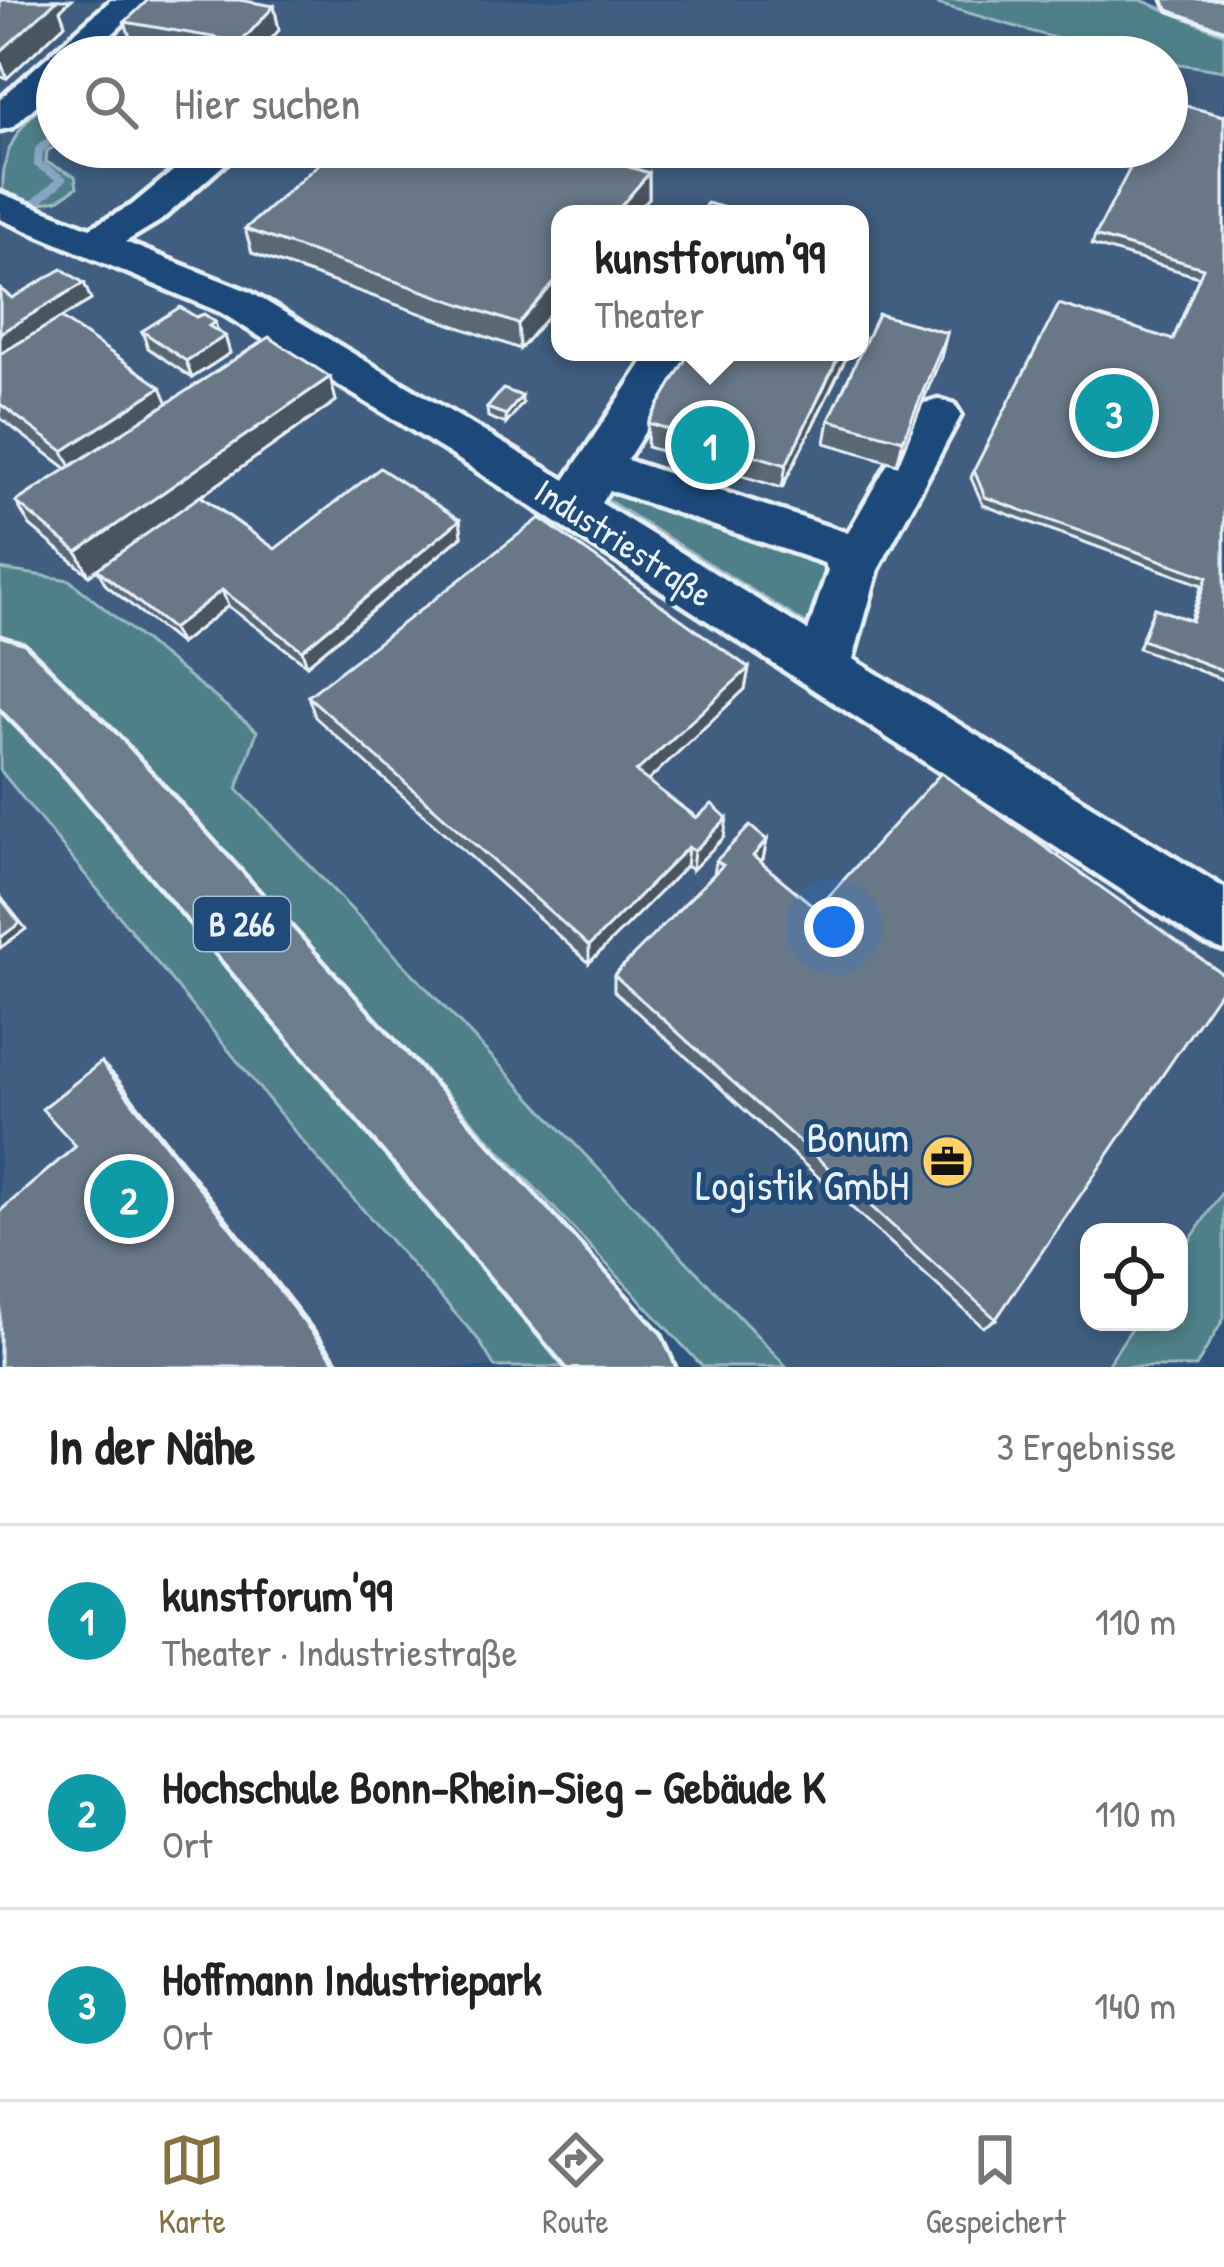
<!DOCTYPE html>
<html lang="de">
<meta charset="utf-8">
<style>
body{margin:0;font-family:"Patrick Hand",sans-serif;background:#f2f2f2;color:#222}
.controls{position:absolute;right:36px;bottom:36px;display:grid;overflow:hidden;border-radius:24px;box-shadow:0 6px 18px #0003}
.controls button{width:108px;height:108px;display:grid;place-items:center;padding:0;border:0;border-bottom:3px solid #e0e0e0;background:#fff;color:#222;font:60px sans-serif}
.you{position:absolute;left:834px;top:927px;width:42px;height:42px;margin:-30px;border:9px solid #fff;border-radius:50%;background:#1a73e8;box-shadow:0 0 0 18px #1a73e833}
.badge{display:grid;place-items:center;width:78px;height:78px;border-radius:50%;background:#857141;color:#fff;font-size:39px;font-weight:700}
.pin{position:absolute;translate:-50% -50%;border:6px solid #fff;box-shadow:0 3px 12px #0006}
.popup{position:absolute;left:551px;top:205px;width:318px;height:156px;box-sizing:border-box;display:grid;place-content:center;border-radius:24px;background:#fff;filter:drop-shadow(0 3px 9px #0005);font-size:39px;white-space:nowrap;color:#767676}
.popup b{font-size:45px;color:#222}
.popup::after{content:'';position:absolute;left:50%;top:100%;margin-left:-24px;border:24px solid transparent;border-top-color:#fff}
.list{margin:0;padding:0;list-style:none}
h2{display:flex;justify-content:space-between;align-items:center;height:156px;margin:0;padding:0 48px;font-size:51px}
h2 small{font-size:39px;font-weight:400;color:#767676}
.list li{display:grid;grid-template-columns:78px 1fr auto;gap:36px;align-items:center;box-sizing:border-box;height:192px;padding:0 48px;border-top:3px solid #e0e0e0}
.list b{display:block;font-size:45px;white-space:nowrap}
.list p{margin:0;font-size:39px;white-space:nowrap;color:#767676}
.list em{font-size:39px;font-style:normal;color:#767676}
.icon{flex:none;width:66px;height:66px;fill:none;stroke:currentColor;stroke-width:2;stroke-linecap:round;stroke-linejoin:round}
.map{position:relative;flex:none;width:1224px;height:1367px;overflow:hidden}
.search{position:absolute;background:#fff;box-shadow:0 6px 18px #0003;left:36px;right:36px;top:36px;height:132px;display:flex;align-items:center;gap:30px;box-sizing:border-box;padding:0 42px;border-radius:66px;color:#767676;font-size:45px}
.sheet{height:732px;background:#fff}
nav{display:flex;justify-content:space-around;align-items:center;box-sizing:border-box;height:168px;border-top:3px solid #e0e0e0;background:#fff;font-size:33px;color:#767676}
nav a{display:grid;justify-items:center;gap:6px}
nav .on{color:#857141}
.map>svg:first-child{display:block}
.built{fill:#3f5e80;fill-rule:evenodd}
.green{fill:#50808a;stroke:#9cb8c1;stroke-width:3}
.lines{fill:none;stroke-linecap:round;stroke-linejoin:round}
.stream{stroke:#88a5c4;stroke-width:8}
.minor-casing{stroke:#e8f1f8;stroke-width:9}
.major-casing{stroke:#e8f1f8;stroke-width:9}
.highway-casing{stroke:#e8f1f8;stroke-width:9}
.minor{fill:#1f4a7a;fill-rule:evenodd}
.major{fill:#6b7e8b;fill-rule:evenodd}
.highway{fill:#6b7e8b;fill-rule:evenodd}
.wall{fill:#596774;stroke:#e8f1f8;stroke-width:3}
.shaded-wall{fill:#49545e;stroke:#e8f1f8;stroke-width:3}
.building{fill:#687887;stroke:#e8f1f8;stroke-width:3}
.labels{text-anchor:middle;stroke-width:10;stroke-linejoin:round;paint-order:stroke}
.shield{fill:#1f4a7a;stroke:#acbfd2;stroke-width:3}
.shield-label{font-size:33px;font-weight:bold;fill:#e8f1f8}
.street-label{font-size:36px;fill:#e8f1f8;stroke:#1f4a7a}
.near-poi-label{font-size:42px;fill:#e8f1f8;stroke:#1f4a7a;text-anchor:end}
</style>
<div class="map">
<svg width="1224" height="1367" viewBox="0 0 1224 1367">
<rect width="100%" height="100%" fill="#2e537d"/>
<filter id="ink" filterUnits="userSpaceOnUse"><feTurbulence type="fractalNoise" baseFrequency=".00833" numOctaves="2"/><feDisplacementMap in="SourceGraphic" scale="24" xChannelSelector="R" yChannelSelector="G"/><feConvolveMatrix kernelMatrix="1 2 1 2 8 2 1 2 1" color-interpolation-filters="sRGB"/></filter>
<g filter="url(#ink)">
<g class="built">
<path d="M0,0H924L1120,57H57V147H1167V62L1224,71V1189L1179,1257V1232H1089V1322H1136L1106,1367H787L237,788L69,580L0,569ZM560,214H860V352H560Z"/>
<polygon points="0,770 309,1149 478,1339 495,1367 0,1367"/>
</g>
<g class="green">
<polygon points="924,0 1141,0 1224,34 1224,71 1167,62 1167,57 1120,57"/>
<path d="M57,90V145L47,151L46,162L75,176L77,187L58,200L19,207L3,190C1,143 25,121 57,90Z"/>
<polygon points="609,489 834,552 819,632 604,498"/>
<polygon points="0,569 69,580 257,731 237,789 787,1367 703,1367 115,740 0,634"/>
<polygon points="0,703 66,767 563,1367 495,1367 478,1339 309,1149 0,770"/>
<polygon points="1224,1189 1224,1318 1196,1367 1106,1367 1136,1322 1179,1322 1179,1257"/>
</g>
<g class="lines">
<g class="stream">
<polyline points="57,106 57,115"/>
<polyline points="32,206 62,179 38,164 39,150 57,134"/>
</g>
<defs>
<g id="minor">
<polygon points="111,0 148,0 88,57 57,57 57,86 13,127 0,130 0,99"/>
<path d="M202,147H244L160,221L125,242L250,292L565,480L650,352H694L627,460L848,533L922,404L938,399L954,404L961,415L878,570L853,659L1224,888V950L1202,942L452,455L220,312L0,219V193L90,228L132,205ZM609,490L824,563L828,570L808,631L601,503Z"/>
</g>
<polygon id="major" points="0,638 23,645 116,735 660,1335 674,1367 568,1367 68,777 0,707"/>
<polygon id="highway" points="1164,0 1224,1 1224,28 1170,9"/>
</defs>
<use href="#minor" class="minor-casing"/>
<use href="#major" class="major-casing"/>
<use href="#highway" class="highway-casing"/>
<use href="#minor" class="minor"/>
<use href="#major" class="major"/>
<use href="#highway" class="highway"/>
</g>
<g class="wall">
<polygon points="0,0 60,10 65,24 7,78 0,77"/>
<polygon points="274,6 279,30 255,57 197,57 133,46 125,22"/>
<polygon points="1224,116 1224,680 1138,648 1154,608 1190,621 1202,585 983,505 971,478 974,470 1173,339 1199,277 1092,245 1095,236"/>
<polygon points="617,150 607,161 649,173 649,198 560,214 560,302 520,349 252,253 245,229"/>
<polygon points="84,283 91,300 61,318 168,403 330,377 336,401 201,496 275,549 460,520 462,536 307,665 228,606 180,644 106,585 97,569 149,532 89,575 30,526 16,502 67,469 0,418 0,289 12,298"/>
<polygon points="196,317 215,322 218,332 225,336 230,353 192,378 148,348 142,331"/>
<polygon points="947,333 941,357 897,464 825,443 829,420"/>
<polygon points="690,352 849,352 782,488 647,447 648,423"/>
<polygon points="522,404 506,424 488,417 487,408"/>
<polygon points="749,668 745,689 647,781 724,837 692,870 686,866 589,963 315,717 308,696"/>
<polygon points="767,840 763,859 761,862 996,1319 983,1327 614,991 614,975 714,874 716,861"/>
</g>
<g class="shaded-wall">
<polygon points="40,0 71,0 60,10 65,24 7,78 0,60 0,52"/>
<polygon points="274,6 279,30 255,57 245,57 241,42"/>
<polygon points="597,147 617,147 617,150 590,180 590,155"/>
<polygon points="649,173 649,198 635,214 614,214"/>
<polygon points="560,276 560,302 520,349 518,324"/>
<polygon points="84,283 91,300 2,353 0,364 0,333"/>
<polygon points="947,333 941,357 897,464 903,440"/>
<polygon points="225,336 230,353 192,378 186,361"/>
<polygon points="841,352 849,352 782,488 786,465"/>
<polygon points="330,377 336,401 89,575 77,552"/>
<polygon points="161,387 171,411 75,475 63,451"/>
<polygon points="522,396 522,404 506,424 506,415"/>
<polygon points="460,520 462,536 307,665 302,650"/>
<polygon points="222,590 228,606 180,644 172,629"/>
<polygon points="749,668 745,689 635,793 636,772"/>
<polygon points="727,818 724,837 692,870 694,851"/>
<polygon points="767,840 763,859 749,875 753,856"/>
<polygon points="688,847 686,866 589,963 589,946"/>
<polygon points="0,896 26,929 0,948"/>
<polygon points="101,1062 116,1077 343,1367 339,1367"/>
</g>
<g class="building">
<polygon points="0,0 57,0 0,52"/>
<polygon points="148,0 239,0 274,6 241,42 125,22"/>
<polygon points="365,44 404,56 349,57"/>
<polygon points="1167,101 1224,116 1224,671 1142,640 1154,608 1192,621 1207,577 985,497 974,470 1059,304 1173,340 1203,268 1095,236 1141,147 1167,147"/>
<polygon points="338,147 597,147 590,155 649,173 614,214 560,214 560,276 518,324 245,229"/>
<polygon points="707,203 747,214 700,214"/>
<polygon points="62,269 84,283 0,333 0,289 12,298"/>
<polygon points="180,307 196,317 204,314 215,322 209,326 225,336 186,361 142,331"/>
<polygon points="878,314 947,333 903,440 829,420"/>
<polygon points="61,318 161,387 63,451 0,404 0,354"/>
<polygon points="269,337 330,377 77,552 16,502"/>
<polygon points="690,352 841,352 786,465 648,423"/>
<polygon points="503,389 522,396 506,415 487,408"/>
<polygon points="380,468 460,520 302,650 222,590 172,629 97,569 200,496 275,549"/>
<polygon points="540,518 749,668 636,772 696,818 712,804 727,818 694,851 688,847 589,946 308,696"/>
<polygon points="941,773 1224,975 1224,985 996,1319 614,975 723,865 716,861 750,826 767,840 753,856 817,909"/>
<polygon points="0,897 20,923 0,938"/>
<polygon points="101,1062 339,1367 0,1367 0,1211 76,1146 42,1109"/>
</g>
</g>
<defs>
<symbol id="office-disc" viewBox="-11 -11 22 22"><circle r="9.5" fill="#ffd166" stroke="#1f4a7a"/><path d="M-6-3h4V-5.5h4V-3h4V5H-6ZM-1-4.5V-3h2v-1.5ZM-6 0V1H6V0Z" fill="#111"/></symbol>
</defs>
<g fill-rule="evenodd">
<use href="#office-disc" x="918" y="1132" width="59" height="59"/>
</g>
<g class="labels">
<rect class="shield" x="194" y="897" width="96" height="54" rx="9"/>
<g class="shield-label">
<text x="242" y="936">B 266</text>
</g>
<g class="street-label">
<text transform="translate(624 542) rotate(33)" y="13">Industriestraße</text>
</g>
<g class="near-poi-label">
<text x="909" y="1152">Bonum<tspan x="909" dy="48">Logistik GmbH</tspan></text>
</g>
</g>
</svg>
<div class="controls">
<button><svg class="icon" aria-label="locate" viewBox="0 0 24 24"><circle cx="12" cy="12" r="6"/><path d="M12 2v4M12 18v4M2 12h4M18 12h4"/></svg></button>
</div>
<div class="you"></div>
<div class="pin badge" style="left:710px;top:445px;background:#0f9aa8">1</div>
<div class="popup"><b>kunstforum'99</b>Theater</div>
<div class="pin badge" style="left:129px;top:1199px;background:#0f9aa8">2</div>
<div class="pin badge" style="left:1114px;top:413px;background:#0f9aa8">3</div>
<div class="search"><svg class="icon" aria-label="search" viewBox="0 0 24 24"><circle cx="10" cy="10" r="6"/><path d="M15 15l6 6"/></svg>Hier suchen</div>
</div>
<section class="sheet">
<h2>In der Nähe<small>3 Ergebnisse</small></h2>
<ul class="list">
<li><span class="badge" style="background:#0f9aa8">1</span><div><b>kunstforum'99</b><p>Theater · Industriestraße</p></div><em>110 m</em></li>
<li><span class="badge" style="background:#0f9aa8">2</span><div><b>Hochschule Bonn-Rhein-Sieg - Gebäude K</b><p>Ort</p></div><em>110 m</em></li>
<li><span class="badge" style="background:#0f9aa8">3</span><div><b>Hoffmann Industriepark</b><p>Ort</p></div><em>140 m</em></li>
</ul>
</section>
<nav>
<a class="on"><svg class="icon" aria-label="map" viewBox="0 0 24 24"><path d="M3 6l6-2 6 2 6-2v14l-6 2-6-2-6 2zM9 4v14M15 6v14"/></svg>Karte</a>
<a><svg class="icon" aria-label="directions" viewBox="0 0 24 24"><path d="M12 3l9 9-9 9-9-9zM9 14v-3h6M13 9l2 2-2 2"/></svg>Route</a>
<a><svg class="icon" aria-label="saved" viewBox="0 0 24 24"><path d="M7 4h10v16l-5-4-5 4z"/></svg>Gespeichert</a>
</nav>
